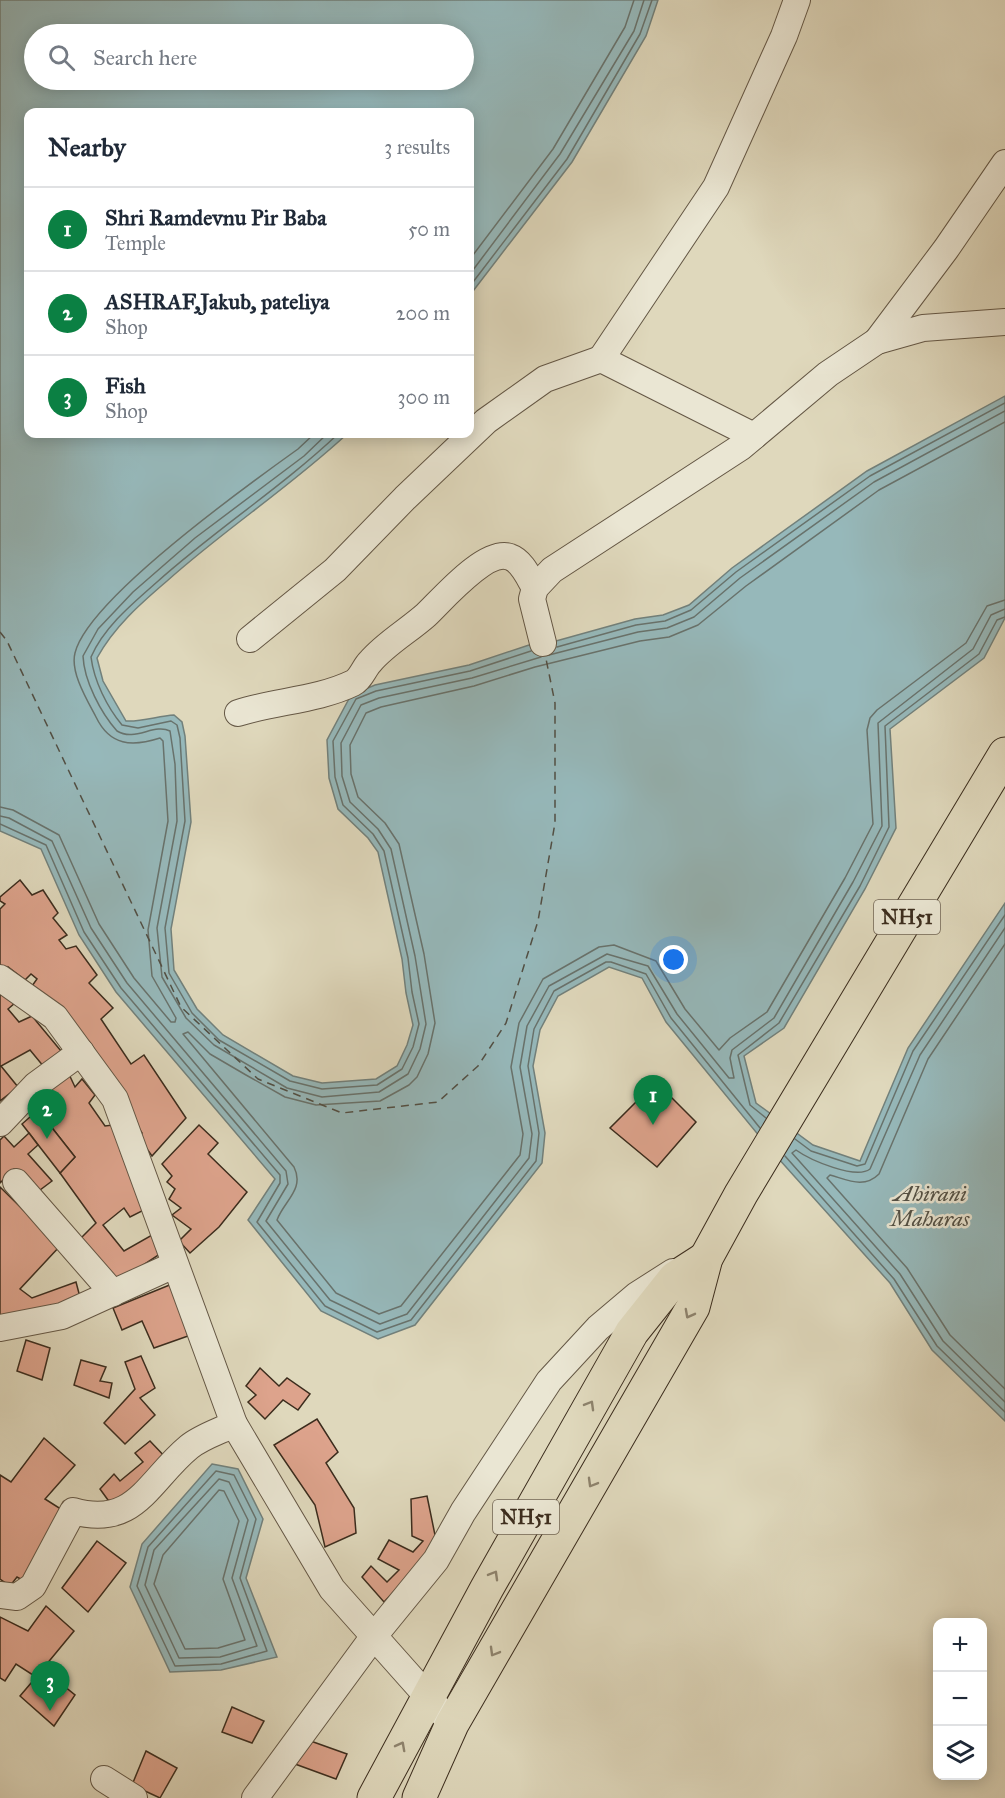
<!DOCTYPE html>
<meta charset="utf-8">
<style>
body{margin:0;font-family:"IM FELL Great Primer",serif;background:#f2f2f3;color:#1f2937}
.controls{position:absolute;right:18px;bottom:18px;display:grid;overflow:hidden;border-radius:12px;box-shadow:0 3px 15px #0003}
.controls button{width:54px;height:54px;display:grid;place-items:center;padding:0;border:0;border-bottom:2px solid #e0e1e3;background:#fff;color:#1f2937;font:30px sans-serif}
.you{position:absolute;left:674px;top:960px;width:21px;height:21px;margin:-15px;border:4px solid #fff;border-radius:50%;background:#1a73e8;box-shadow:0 0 0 9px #1a73e833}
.badge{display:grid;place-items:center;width:39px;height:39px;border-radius:50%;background:#0b8043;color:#fff;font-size:20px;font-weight:700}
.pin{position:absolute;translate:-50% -50px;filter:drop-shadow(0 2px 3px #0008)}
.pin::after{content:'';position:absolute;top:32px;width:21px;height:18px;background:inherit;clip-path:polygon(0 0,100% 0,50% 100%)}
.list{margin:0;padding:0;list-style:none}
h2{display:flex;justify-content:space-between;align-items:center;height:78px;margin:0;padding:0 24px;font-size:26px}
h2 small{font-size:20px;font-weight:400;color:#747a83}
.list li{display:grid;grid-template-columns:39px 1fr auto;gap:18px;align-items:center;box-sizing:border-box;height:84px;padding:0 24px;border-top:2px solid #e0e1e3}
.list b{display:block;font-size:22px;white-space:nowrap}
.list p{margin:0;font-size:20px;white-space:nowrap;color:#747a83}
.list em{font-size:20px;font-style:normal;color:#747a83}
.icon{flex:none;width:33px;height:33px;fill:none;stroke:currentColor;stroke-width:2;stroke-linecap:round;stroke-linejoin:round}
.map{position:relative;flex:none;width:1005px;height:1798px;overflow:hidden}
.search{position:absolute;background:#fff;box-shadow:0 3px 15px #0003;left:24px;top:24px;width:450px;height:66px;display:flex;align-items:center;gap:15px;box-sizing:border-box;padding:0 21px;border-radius:33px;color:#747a83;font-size:22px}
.panel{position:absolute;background:#fff;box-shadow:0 3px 15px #0003;left:24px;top:108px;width:450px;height:330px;border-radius:12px}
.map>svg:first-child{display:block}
.water{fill:#96b8ba;stroke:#72807b;stroke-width:1.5;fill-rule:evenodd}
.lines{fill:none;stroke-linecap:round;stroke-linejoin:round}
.shore{stroke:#68726c;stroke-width:1.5}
.ferry{stroke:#524f44;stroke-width:1.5;stroke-dasharray:8 6;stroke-linecap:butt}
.building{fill:#dda38c;stroke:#3b2c1d;stroke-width:1.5}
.minor-casing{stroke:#645745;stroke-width:28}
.highway-casing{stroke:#3b2c1d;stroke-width:35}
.minor{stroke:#eae6d3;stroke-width:26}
.highway{stroke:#dfd8bc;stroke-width:33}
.oneway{stroke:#8d826c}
.labels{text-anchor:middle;stroke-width:5;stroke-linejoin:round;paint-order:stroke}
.shield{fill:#eae6d3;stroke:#706454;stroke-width:1.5}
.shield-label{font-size:20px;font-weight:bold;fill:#3b2c1d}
.water-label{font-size:22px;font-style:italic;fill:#524f44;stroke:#eae6d3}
</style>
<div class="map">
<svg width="1005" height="1798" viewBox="0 0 1005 1798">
<rect width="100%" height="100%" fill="#dfd8bc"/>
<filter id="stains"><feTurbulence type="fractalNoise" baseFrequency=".00333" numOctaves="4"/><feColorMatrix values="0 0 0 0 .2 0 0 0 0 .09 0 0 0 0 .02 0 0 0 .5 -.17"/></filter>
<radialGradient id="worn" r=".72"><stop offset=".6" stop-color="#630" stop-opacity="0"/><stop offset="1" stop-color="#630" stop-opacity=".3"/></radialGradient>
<g class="water">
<path d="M0,0H658L646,36L572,162L470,295V112H28V434H347C290,487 225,529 167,581C140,604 114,627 97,658L103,681L126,721C142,722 158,716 174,715L182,722L185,736L191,822L171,929L174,970L197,1009L223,1035L293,1076L322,1083L376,1079L397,1066L407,1045L413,1025L406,993L402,959L378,852L368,838L338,809L329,778L327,740L351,695L375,685L469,665L529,645L556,641L635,619L663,615L689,605L732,568L867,471L1005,396V618L984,658L890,729L896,828L865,889L784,1028L744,1056L756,1103L813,1145L860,1161L908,1048L1005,903V1421L932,1350L890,1283L769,1148L666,1022L642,978L609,967L558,996L540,1030L533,1066L545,1133L542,1163L415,1325L378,1339L321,1311L248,1220L275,1179L116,992L79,935L41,849L0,831ZM34,34H464V80H34Z"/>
<polygon points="212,1464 238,1469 263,1519 246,1578 277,1657 221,1670 170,1672 130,1587 142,1544"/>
</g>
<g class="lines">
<g class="shore">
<polyline points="470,259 553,149 625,27 634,0"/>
<polyline points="470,274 560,154 634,31 644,0"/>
<polyline points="470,286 567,159 640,34 652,0"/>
<path d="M1005,422L879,490L746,586L698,625L669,637L640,641L535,667L474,686L381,707L366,713L350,745L351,774L358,797L385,823L399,844L424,954L435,1023L428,1054L417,1077L409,1085L380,1101L316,1105L285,1097L246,1075L210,1054L188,1032L183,1034L294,1167C305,1189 284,1201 277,1220L336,1293L379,1314L401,1306L520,1155L523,1134L511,1067L519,1023L543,979L599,947L614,945L656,961L685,1009L719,1050L730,1038L767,1012L845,878L873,824L867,730L870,718L877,710L966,643L987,606L1005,600"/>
<path d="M327,434L304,456L195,538L133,592L98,629L83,656C84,681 101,713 117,731C135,742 154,723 170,731L175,764L177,821L157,928L162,977L186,1018L214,1045L287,1088L322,1097L379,1092L408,1074L420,1049L426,1024L415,956L391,849L378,829L350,802L342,776L341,743L361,705L379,698L472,678L541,657"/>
<path d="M338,434C282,487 215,530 157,582C132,604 104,627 91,657C94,681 107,707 122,725L138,728L171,721L177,725L180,738L185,821L165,928L169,973L192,1013L219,1040L290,1081L322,1089L377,1085L402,1069L413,1047L419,1024L412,992L408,958L384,851L373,834L343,805L335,777L333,741L356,699L376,691L470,671L531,651"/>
<polyline points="557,647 636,625 665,621 691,610 736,572 870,476 1005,403"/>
<polyline points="549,655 638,632 667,628 694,617 740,578 874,482 1005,411"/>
<path d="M0,807L13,810L59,835L99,924L134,978L171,1022H175L176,1018L152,976L148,930L168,821L163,741L160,738C132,747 110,746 96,717C87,700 70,672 75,653C88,599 249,484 298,449L314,434"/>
<polyline points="0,816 9,818 52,841 91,928 127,983 286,1171 288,1184 266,1221 330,1300 380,1324 407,1314 529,1158 532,1134 520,1067 527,1026 549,986 607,954 648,966 677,1014 729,1078 734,1078 730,1058 732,1050 774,1018 853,882 882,826 878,723 973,649 991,615 1005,609"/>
<polyline points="0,824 46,845 84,932 121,988 280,1175 280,1183 257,1222 325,1306 377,1332 411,1320 536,1161 539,1133 528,1066 534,1029 554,991 606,962 611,962 646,974 671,1018 760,1128"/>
<path d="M1005,928L920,1055L870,1169C856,1180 810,1160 796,1150L792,1153L900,1274L943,1341L1005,1402"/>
<path d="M1005,944L928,1059L879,1174C864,1189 848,1180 830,1175L827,1178L907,1268L950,1335L1005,1389"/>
<polyline points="766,1118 750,1105 738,1055 779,1023 860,886 889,827 885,726 979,654 997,620 1005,617"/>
<polyline points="795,1139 811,1151 857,1166 865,1164 913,1051 1005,915"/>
<polyline points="785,1156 894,1279 937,1346 1005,1412"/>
<polygon points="216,1471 234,1475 256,1519 240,1578 267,1651 221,1664 175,1666 137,1586 148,1547"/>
<polygon points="219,1479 229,1482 248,1520 232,1578 257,1646 220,1657 179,1658 145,1585 154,1550"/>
<polygon points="219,1490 224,1491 239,1521 223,1579 245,1640 218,1648 185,1649 154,1584 163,1555"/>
</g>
<polyline class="ferry" points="0,632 7,641 181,1007 258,1079 342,1113 438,1102 478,1066 506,1023 538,921 555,823 555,703 545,654"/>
</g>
<g class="building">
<polygon points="20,880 32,895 43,890 58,913 53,918 67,935 59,940 66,949 76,946 97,975 89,983 113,1008 101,1019 131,1064 144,1055 186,1118 152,1156 139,1138 142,1133 122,1102 32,986 37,979 31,974 25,980 8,967 5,974 0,969 0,909 5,904 0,901 0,897"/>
<polygon points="4,992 15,1003 8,1009 19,1022 32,1016 61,1051 44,1067 30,1050 1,1066 18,1087 0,1101 0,996"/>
<polygon points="67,1070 75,1087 82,1079 95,1095 89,1103 105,1126 113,1125 125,1146 120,1150 144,1210 130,1217 124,1208 103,1225 124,1251 152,1235 160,1254 143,1265 144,1273 115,1283 77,1242 96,1223 60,1173 75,1157 38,1110 43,1104 35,1098"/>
<polygon points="656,1082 696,1122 657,1167 610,1128"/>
<polygon points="38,1110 75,1157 60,1173 22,1124"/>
<polygon points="199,1125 218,1143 208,1154 247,1192 219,1227 190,1253 179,1241 191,1229 172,1215 181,1208 169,1199 175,1189 167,1182 172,1176 162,1164"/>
<polygon points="29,1133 38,1145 28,1154 52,1181 36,1193 14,1169 0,1183 0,1140 4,1136 14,1147"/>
<polygon points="0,1187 60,1246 20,1289 32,1298 76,1282 81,1301 0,1318"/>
<polygon points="172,1284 188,1336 154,1348 142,1321 122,1330 113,1308"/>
<polygon points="26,1340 50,1348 42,1380 17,1371"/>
<polygon points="141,1356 155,1388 140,1398 155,1415 125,1444 104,1423 135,1389 125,1362"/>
<polygon points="81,1360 106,1367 100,1381 112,1383 109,1398 74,1385"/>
<polygon points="260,1368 279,1386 287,1378 310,1394 298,1410 283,1400 265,1419 248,1402 256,1395 246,1386"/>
<polygon points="317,1419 338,1452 326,1463 354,1508 356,1533 325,1547 315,1505 274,1445"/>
<polygon points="44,1438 75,1465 45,1499 64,1511 26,1582 17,1577 10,1586 0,1579 0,1475 11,1482"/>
<polygon points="150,1441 168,1460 123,1504 108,1500 100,1489 114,1474 120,1481 143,1462 135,1453"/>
<polygon points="427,1496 435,1535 429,1554 384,1602 362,1577 371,1566 387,1582 399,1570 378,1559 389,1540 413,1552 423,1541 412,1536 411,1499"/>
<polygon points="97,1541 126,1563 88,1612 62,1588"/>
<polygon points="46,1606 74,1631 36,1677 16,1664 5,1681 0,1678 0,1617 28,1631"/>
<polygon points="43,1669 75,1695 54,1726 20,1696"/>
<polygon points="232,1707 264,1721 252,1743 222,1732"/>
<polygon points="305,1739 347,1754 336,1779 295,1764"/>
<polygon points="146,1751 177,1768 160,1798 132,1785"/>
</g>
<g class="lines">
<defs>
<g id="minor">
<polyline points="877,341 946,249 1005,163"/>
<polyline points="601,359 716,187 784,36 797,0"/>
<polyline points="250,639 335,570 405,498 486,421 545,379 601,359 754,436"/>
<polyline points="543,643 532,599 535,588 552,570 741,447 828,374 877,341 923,328 1005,322"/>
<path d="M238,713C275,701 318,700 353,683C361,679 364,668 370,662C385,644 408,631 426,615C442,600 486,548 510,557C522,561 529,578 535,588"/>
<polyline points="0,978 55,1017 115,1099 234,1424 332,1589 452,1724"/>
<polyline points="0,1123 36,1085 81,1052"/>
<polyline points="16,1182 113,1293"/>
<polyline points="0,1328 62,1316 174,1265"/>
<path d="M0,1595L17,1597L33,1586L73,1511C135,1529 148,1481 189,1447C201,1437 220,1431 234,1424"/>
<polyline points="104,1779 134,1798"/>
<polyline points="255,1798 374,1636 436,1560 463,1512 549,1381 598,1328 637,1295 673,1272"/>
</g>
<g id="highway">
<polyline points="374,1798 487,1588 632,1332 675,1278 706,1258"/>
<polyline points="419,1798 452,1724 693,1307 706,1258 741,1194 1005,754"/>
</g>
</defs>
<use href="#minor" class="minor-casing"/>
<use href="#highway" class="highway-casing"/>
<use href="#minor" class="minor"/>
<use href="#highway" class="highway"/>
</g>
<defs><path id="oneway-chevron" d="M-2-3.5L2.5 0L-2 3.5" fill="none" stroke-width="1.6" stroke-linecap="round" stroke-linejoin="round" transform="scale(1.5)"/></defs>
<g class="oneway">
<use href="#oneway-chevron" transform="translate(689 1314) rotate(118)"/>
<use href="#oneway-chevron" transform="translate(590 1405) rotate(-60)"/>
<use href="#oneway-chevron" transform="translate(592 1483) rotate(120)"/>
<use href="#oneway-chevron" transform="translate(494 1575) rotate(-60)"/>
<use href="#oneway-chevron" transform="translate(494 1652) rotate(120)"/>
<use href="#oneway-chevron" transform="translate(401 1746) rotate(-62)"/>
</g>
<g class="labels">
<g class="shield">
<rect x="874" y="900" width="66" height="34" rx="4.5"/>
<rect x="493" y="1500" width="66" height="34" rx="4.5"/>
</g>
<g class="shield-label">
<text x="907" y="924">NH51</text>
<text x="526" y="1524">NH51</text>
</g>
<g class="water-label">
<text x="930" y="1201">Ahirani<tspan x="930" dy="25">Maharas</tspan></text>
</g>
</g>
<rect width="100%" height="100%" filter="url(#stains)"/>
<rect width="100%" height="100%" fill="url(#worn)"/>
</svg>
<div class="controls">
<button>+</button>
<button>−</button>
<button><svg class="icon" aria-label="layers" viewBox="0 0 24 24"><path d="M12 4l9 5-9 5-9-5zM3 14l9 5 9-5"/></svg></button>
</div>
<div class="you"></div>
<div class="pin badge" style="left:653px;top:1125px">1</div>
<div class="pin badge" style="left:47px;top:1139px">2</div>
<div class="pin badge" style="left:50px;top:1711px">3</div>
<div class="search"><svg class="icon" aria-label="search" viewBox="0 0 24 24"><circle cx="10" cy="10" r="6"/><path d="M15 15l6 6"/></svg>Search here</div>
<section class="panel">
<h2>Nearby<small>3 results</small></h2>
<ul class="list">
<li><span class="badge">1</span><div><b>Shri Ramdevnu Pir Baba</b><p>Temple</p></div><em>50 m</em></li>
<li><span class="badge">2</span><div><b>ASHRAF,Jakub, pateliya</b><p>Shop</p></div><em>200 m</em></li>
<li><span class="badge">3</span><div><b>Fish</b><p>Shop</p></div><em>300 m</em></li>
</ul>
</section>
</div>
